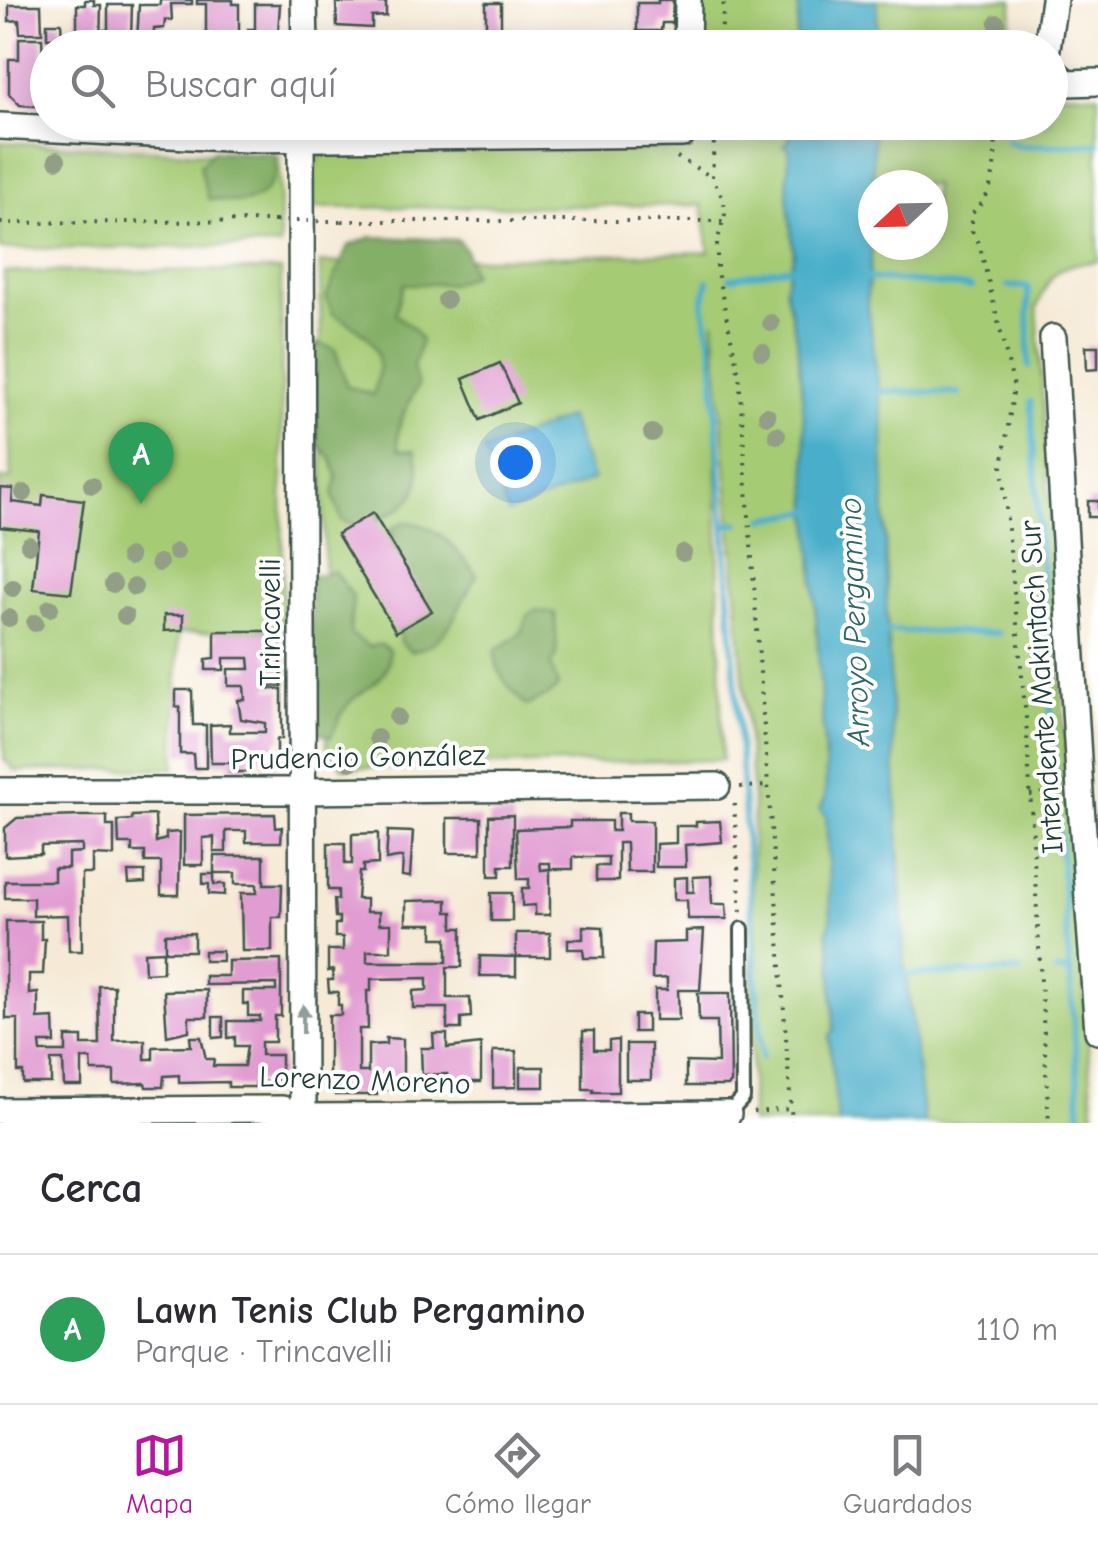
<!DOCTYPE html>
<html lang="es">
<meta charset="utf-8">
<style>
body{margin:0;font-family:"Comic Neue",sans-serif;background:#f7f7f7;color:#2b2b33}
.compass{position:absolute;left:858px;top:170px;width:90px;height:90px;border-radius:50%;background:#fff;box-shadow:0 5px 25px #0003;rotate:248deg}
.you{position:absolute;left:515px;top:462px;width:35px;height:35px;margin:-25px;border:8px solid #fff;border-radius:50%;background:#1a73e8;box-shadow:0 0 0 15px #1a73e833}
.badge{display:grid;place-items:center;width:65px;height:65px;border-radius:50%;background:#b5179e;color:#fff;font-size:32px;font-weight:700}
.pin{position:absolute;translate:-50% -82px;filter:drop-shadow(0 2px 5px #0008)}
.pin::after{content:'';position:absolute;top:52px;width:35px;height:30px;background:inherit;clip-path:polygon(0 0,100% 0,50% 100%)}
.list{margin:0;padding:0;list-style:none}
h2{display:flex;justify-content:space-between;align-items:center;height:130px;margin:0;padding:0 40px;font-size:42px}
h2 small{font-size:32px;font-weight:400;color:#7c7c81}
.list li{display:grid;grid-template-columns:65px 1fr auto;gap:30px;align-items:center;box-sizing:border-box;height:150px;padding:0 40px;border-top:2px solid #e1e1e2}
.list b{display:block;font-size:38px;white-space:nowrap}
.list p{margin:0;font-size:32px;white-space:nowrap;color:#7c7c81}
.list em{font-size:32px;font-style:normal;color:#7c7c81}
.icon{flex:none;width:55px;height:55px;fill:none;stroke:currentColor;stroke-width:2;stroke-linecap:round;stroke-linejoin:round}
.map{position:relative;flex:none;width:1098px;height:1123px;overflow:hidden}
.search{position:absolute;background:#fff;box-shadow:0 5px 25px #0003;left:30px;right:30px;top:30px;height:110px;display:flex;align-items:center;gap:25px;box-sizing:border-box;padding:0 35px;border-radius:55px;color:#7c7c81;font-size:38px}
.sheet{height:280px;background:#fff}
nav{display:flex;justify-content:space-around;align-items:center;box-sizing:border-box;height:140px;border-top:2px solid #e1e1e2;background:#fff;font-size:28px;color:#7c7c81}
nav a{display:grid;justify-items:center;gap:5px}
nav .on{color:#b5179e}
.map>svg:first-child{display:block}
.green{fill:#a6cb75;stroke:#628454;stroke-width:2.5}
.forest{fill:#84af66;stroke:#52764d;stroke-width:2.5}
.water{fill:#49aec9;stroke:#34767e;stroke-width:2.5}
.lines{fill:none;stroke-linecap:round;stroke-linejoin:round}
.stream{stroke:#49aec9;stroke-width:6}
.building{fill:#e19cd1}
.lane-casing{stroke:#3f574c;stroke-width:18}
.street-casing{stroke:#3f574c;stroke-width:30}
.path{stroke:#3f574c;stroke-width:4;stroke-dasharray:2.5 8;stroke-linecap:butt}
.lane{stroke:#fff;stroke-width:12}
.street{stroke:#fff;stroke-width:25}
.path-bridge{stroke:#3f574c;stroke-width:4;stroke-dasharray:2.5 8;stroke-linecap:butt}
.tree{fill:#929e86}
.oneway{fill:#8f9e9a}
.labels{text-anchor:middle;stroke-width:8;stroke-linejoin:round;paint-order:stroke}
.street-label{font-size:30px;fill:#1f3d34;stroke:#fff}
.water-label{font-size:32px;font-style:italic;fill:#2e6568;stroke:#fff}
</style>
<div class="map">
<svg width="1098" height="1123" viewBox="0 0 1098 1123">
<rect width="100%" height="100%" fill="#fff"/>
<filter id="ink" filterUnits="userSpaceOnUse"><feTurbulence type="fractalNoise" baseFrequency=".01" numOctaves="2"/><feDisplacementMap in="SourceGraphic" scale="20" xChannelSelector="R" yChannelSelector="G"/><feConvolveMatrix kernelMatrix="1 2 1 2 8 2 1 2 1" color-interpolation-filters="sRGB"/></filter>
<filter id="wash" filterUnits="userSpaceOnUse"><feTurbulence type="fractalNoise" baseFrequency=".0048" numOctaves="4" result="noise"/><feDisplacementMap in="SourceGraphic" scale="40" xChannelSelector="R" yChannelSelector="G"/><feGaussianBlur stdDeviation="2.25" result="paint"/><feColorMatrix in="noise" values="0 0 0 0 0 0 0 0 0 0 0 0 0 0 0 0 0 1.4 0 .05"/><feComposite in="paint" operator="in"/></filter>
<g filter="url(#wash)">
<rect width="100%" height="100%" fill="#f6ead6"/>
<g class="green">
<polygon points="694,0 799,0 796,47 693,48"/>
<polygon points="877,0 1013,0 1008,47 877,47"/>
<path d="M1051,93L1098,94V262C1058,263 1051,271 1037,308L1063,715L1094,1123H924L905,967L887,620L883,423L867,299L873,237V245H933V185H873L874,123L1050,122Z"/>
<path d="M691,123H790L791,159L787,186L794,253L785,287L797,341L803,408L826,777L825,799L820,809L826,816L831,920L827,933L831,948L834,1031L829,1038C832,1066 835,1094 838,1123H751L753,799L714,321L722,760L343,768L327,748L320,263L709,252L702,205L313,208C313,184 307,160 331,148H690Z"/>
<polygon points="0,142 279,157 280,246 0,249"/>
<polygon points="281,270 283,630 178,633 175,768 16,771 4,760 0,479 11,478 4,272"/>
</g>
<g class="forest">
<path d="M213,151L273,154C281,176 266,200 242,202C231,203 218,199 208,199L200,165Z"/>
<path d="M371,237L458,240L465,249L472,275L450,284H404L395,314L414,329L421,341L413,367L418,386C408,403 393,430 399,449L415,451C430,500 402,507 365,527L342,521L333,495L337,478L332,459L318,445L314,396L316,343L335,349L347,386L373,395C388,347 373,336 333,314L326,297L348,246Z"/>
<path d="M404,522C437,522 457,551 477,575C455,608 454,642 411,652L400,642L398,564L391,529Z"/>
<path d="M334,571L353,597L350,633L369,647L380,644L389,650C390,686 364,683 346,707C340,715 336,727 331,737L314,731L310,577Z"/>
<path d="M535,610L555,613L557,655L551,664L558,686L550,695L526,706C512,690 494,674 495,651L520,634L528,615Z"/>
</g>
<g class="water">
<polygon points="799,0 877,0 877,47 796,47"/>
<path d="M790,123H874L873,237L867,299L883,423L887,620L905,967L924,1123H838C835,1094 832,1066 829,1037L834,1031L831,949L827,933L831,920L826,816L820,809L825,799L826,777L803,408L797,341L785,287L794,253L787,196L789,149L784,145L789,141Z"/>
<polygon points="569,417 593,480 508,513 484,451"/>
</g>
<g class="lines">
<g class="stream">
<polyline points="960,122 967,128"/>
<polyline points="1007,141 1021,146 1098,144"/>
<polyline points="730,278 791,267"/>
<polyline points="868,278 971,287"/>
<polyline points="708,281 703,303 712,350 724,526"/>
<polyline points="1008,286 1028,287 1029,367"/>
<polyline points="879,391 959,393"/>
<polyline points="1031,402 1056,786"/>
<polyline points="764,519 809,511"/>
<polyline points="738,523 724,526 762,1058"/>
<polyline points="888,631 998,633"/>
<polyline points="1035,636 1049,635"/>
<polyline points="1057,800 1081,1123"/>
<polyline points="1056,971 1071,970"/>
<polyline points="906,975 1020,971"/>
</g>
</g>
<g id="blocks">
<g class="building">
<polygon points="85,0 94,0 94,5 101,5 100,48 86,48 87,38 77,38 77,5 85,5"/>
<polygon points="160,0 192,0 192,4 171,4 172,20 165,20 164,28 154,29 153,42 137,42 139,5 160,5"/>
<polygon points="197,0 233,0 233,4 239,4 239,45 206,46 206,4 197,4"/>
<polygon points="658,0 673,0 672,23 662,23 661,31 637,31 637,3 658,3"/>
<polygon points="336,3 386,3 386,16 372,17 372,28 337,26"/>
<rect x="486" y="3" width="15" height="28"/>
<polygon points="255,4 280,4 277,48 249,48 248,29 255,29"/>
<polygon points="9,5 41,5 42,33 20,33 19,20 9,21"/>
<polygon points="108,5 132,5 131,39 137,40 137,48 106,48 104,30 108,30"/>
<polygon points="47,23 61,23 62,38 47,38"/>
<polygon points="172,34 172,48 156,48 156,35"/>
<polygon points="19,38 42,38 43,58 48,58 48,71 38,71 38,78 48,79 48,107 20,105 9,94 9,59 19,59"/>
<rect x="331" y="41" width="37" height="7"/>
<polygon points="1086,346 1098,346 1098,369 1087,370"/>
<polygon points="500,363 518,403 480,420 463,379"/>
<polygon points="0,488 13,489 12,502 42,506 43,495 84,500 71,593 33,589 39,531 0,527"/>
<rect x="1088" y="501" width="10" height="16"/>
<polygon points="373,513 432,611 396,632 337,534"/>
<polygon points="164,615 183,615 183,630 164,631"/>
<polygon points="215,631 281,631 281,652 267,652 267,658 281,658 282,686 269,686 269,689 282,689 282,739 277,739 277,765 264,765 263,757 249,757 249,772 230,772 230,763 211,763 210,725 230,724 230,732 265,732 265,723 241,719 238,700 245,700 244,686 228,686 228,669 250,669 249,658 224,658 224,670 206,670 206,659 215,658"/>
<polygon points="176,690 192,690 193,725 206,725 206,768 194,768 193,754 180,754 180,707 176,707"/>
<polygon points="618,813 628,813 628,821 652,821 652,872 627,872 626,843 618,843 618,881 596,881 596,866 608,866 608,857 573,857 573,869 550,869 550,863 540,863 541,870 550,869 550,915 535,915 535,905 522,906 522,888 529,888 529,879 518,879 516,829 570,827 570,821 611,821 611,831 618,831"/>
<polygon points="275,814 276,828 282,827 281,842 246,842 246,831 226,831 226,852 214,852 214,837 203,838 203,865 184,865 184,815"/>
<polygon points="155,815 156,842 166,839 166,833 180,832 179,895 161,895 161,862 145,862 145,852 132,852 132,844 119,844 118,821 132,820 132,816"/>
<polygon points="513,815 513,866 500,866 500,876 489,876 489,816"/>
<polygon points="82,816 107,816 107,826 114,826 114,856 93,855 93,874 82,874 82,951 69,951 68,915 33,916 33,898 5,898 5,881 54,881 54,868 68,868 68,853 82,852 82,845 41,846 41,854 5,856 5,828 17,818"/>
<rect x="447" y="818" width="34" height="35"/>
<polygon points="720,821 722,842 685,845 686,867 656,867 656,844 676,843 676,826 696,826 696,822"/>
<polygon points="388,831 413,832 410,877 402,876 403,857 386,860"/>
<polygon points="378,833 378,864 363,865 363,872 359,872 357,899 366,899 366,912 379,912 379,924 391,924 391,951 367,951 367,962 447,962 447,938 433,938 433,924 406,924 406,901 447,900 447,912 453,912 453,928 462,928 462,967 447,967 447,998 470,998 471,1017 461,1018 461,1029 447,1029 447,1008 413,1008 413,991 427,990 427,978 371,979 371,991 367,991 368,1029 359,1029 359,1072 368,1072 368,1045 386,1044 386,1038 403,1039 403,1090 377,1090 377,1095 335,1095 329,1087 329,1015 341,1015 341,1005 338,1005 338,992 329,992 328,980 333,980 333,970 328,971 328,950 343,950 343,937 335,937 335,924 339,924 339,917 335,917 334,899 338,900 338,890 328,890 328,843 345,843 345,864 352,864 352,834"/>
<polygon points="214,856 264,856 264,884 282,884 281,917 272,917 272,951 242,951 241,893 257,893 257,884 235,884 235,873 214,873"/>
<polygon points="128,872 145,872 145,883 129,884"/>
<polygon points="203,874 214,874 214,884 225,884 225,895 209,894 209,884 203,884"/>
<polygon points="711,876 712,904 726,904 727,919 688,919 687,900 674,900 674,878 687,877 687,892 694,892 693,877"/>
<rect x="491" y="893" width="21" height="28"/>
<polygon points="6,921 41,921 41,939 45,939 43,974 29,974 29,994 38,993 38,1019 54,1018 55,1043 40,1043 41,1052 66,1052 66,1037 82,1037 82,1045 100,1045 99,986 114,986 114,1041 145,1040 145,1059 153,1059 153,1047 191,1046 190,1037 201,1037 206,1059 214,1059 213,1066 244,1066 247,1046 235,1046 235,1037 228,1038 228,1021 260,1021 260,1016 248,1016 248,1004 243,1004 243,991 276,991 276,984 205,985 205,976 228,976 228,961 281,960 281,1016 275,1016 275,1042 261,1042 261,1055 281,1055 281,1077 270,1087 267,1087 267,1082 256,1082 255,1087 228,1087 228,1082 179,1083 179,1075 164,1076 163,1087 146,1087 145,1083 114,1084 114,1071 92,1071 91,1059 82,1059 82,1086 64,1086 63,1060 51,1060 51,1083 23,1083 23,1072 18,1072 18,1019 6,1019"/>
<polygon points="583,926 603,927 604,958 584,958 583,949 568,949 568,939 583,939"/>
<polygon points="704,930 700,990 678,990 679,1020 655,1020 655,990 667,990 667,978 652,979 653,943 686,942 686,931"/>
<polygon points="194,933 194,951 165,951 165,934"/>
<rect x="516" y="933" width="34" height="24"/>
<polygon points="163,951 163,972 145,973 144,952"/>
<rect x="204" y="951" width="18" height="10"/>
<polygon points="480,956 516,957 516,976 480,976"/>
<polygon points="207,990 207,1017 189,1017 189,1031 167,1036 164,991"/>
<polygon points="698,993 730,993 731,1083 728,1086 686,1086 686,1062 718,1063 717,1021 699,1021"/>
<rect x="634" y="1015" width="13" height="17"/>
<polygon points="213,1017 223,1017 223,1037 213,1038"/>
<polygon points="583,1031 594,1031 594,1050 609,1050 609,1041 618,1040 618,1092 593,1092 593,1089 583,1089"/>
<polygon points="433,1034 447,1034 447,1048 481,1044 481,1082 447,1082 447,1074 422,1075 421,1048 434,1048"/>
<rect x="626" y="1044" width="25" height="36"/>
<polygon points="493,1051 516,1051 516,1087 493,1088"/>
<rect x="520" y="1067" width="24" height="20"/>
</g>
</g>
</g>
<g filter="url(#ink)">
<use href="#blocks" fill-opacity="0" stroke="#3f574c" stroke-width="2.5"/>
<g class="lines">
<defs>
<polyline id="lane" points="728,1114 743,1098 742,929"/>
<g id="street">
<polyline points="304,0 305,48"/>
<polyline points="687,48 688,0"/>
<polyline points="1047,48 1054,0"/>
<polyline points="1050,68 1067,83 1098,82"/>
<polyline points="0,126 245,139 683,134 686,122"/>
<polyline points="1053,338 1080,792 1098,1031"/>
<polyline points="0,791 303,791 717,786"/>
<polyline points="0,1111 282,1109 303,1117 728,1114"/>
<polyline points="303,1123 301,137 306,122"/>
</g>
</defs>
<use href="#lane" class="lane-casing"/>
<use href="#street" class="street-casing"/>
<g class="path">
<polyline points="720,48 724,0"/>
<polyline points="715,122 712,177 724,201 725,214 717,242 717,272 739,375 792,1123"/>
<path d="M996,122C995,152 998,195 972,213V231L980,247L1014,387L1002,466L1026,718L1049,1123"/>
<polyline points="677,157 712,177"/>
<polyline points="342,221 723,221"/>
<polyline points="0,223 275,221"/>
<polyline points="740,787 770,786"/>
<polyline points="1030,795 1055,793"/>
<polyline points="734,804 741,914"/>
<polyline points="753,1112 791,1109"/>
</g>
<use href="#lane" class="lane"/>
<use href="#street" class="street"/>
<polyline class="path-bridge" points="275,221 342,221"/>
</g>
<g class="tree">
<circle cx="997" cy="23" r="9"/>
<circle cx="57" cy="160" r="9"/>
<circle cx="446" cy="300" r="9"/>
<circle cx="771" cy="323" r="9"/>
<circle cx="762" cy="352" r="9"/>
<circle cx="767" cy="416" r="9"/>
<circle cx="652" cy="433" r="9"/>
<circle cx="777" cy="435" r="9"/>
<circle cx="92" cy="485" r="9"/>
<circle cx="24" cy="493" r="9"/>
<circle cx="29" cy="545" r="9"/>
<circle cx="176" cy="552" r="9"/>
<circle cx="683" cy="553" r="9"/>
<circle cx="129" cy="557" r="9"/>
<circle cx="159" cy="563" r="9"/>
<circle cx="113" cy="584" r="9"/>
<circle cx="134" cy="587" r="9"/>
<circle cx="13" cy="588" r="9"/>
<circle cx="50" cy="608" r="9"/>
<circle cx="125" cy="616" r="9"/>
<circle cx="9" cy="618" r="9"/>
<circle cx="35" cy="623" r="9"/>
<circle cx="397" cy="717" r="9"/>
<circle cx="377" cy="738" r="9"/>
<circle cx="447" cy="755" r="9"/>
<circle cx="350" cy="762" r="9"/>
</g>
<defs><path id="oneway-solid" d="M-6-.8H1V-3.2L6.5 0L1 3.2V.8H-6Z" transform="scale(2.5)"/></defs>
<use class="oneway" href="#oneway-solid" transform="translate(303 1019) rotate(-90)"/>
</g>
<g class="labels">
<g class="street-label">
<text transform="translate(270 622) rotate(-90)" y="10">Trincavelli</text>
<text transform="translate(1041 687) rotate(-94)" y="10">Intendente Makintach Sur</text>
<text transform="translate(358 757) rotate(-1)" y="10">Prudencio González</text>
<text transform="translate(365 1080) rotate(2)" y="10">Lorenzo Moreno</text>
</g>
<g class="water-label">
<text transform="translate(854 622) rotate(-92)" y="11">Arroyo Pergamino</text>
</g>
</g>
</svg>
<svg class="compass" viewBox="-18 -18 36 36"><path d="M0-13l5 13h-10z" fill="#e53935"/><path d="M0 13l5-13h-10z" fill="#7c7c81"/></svg>
<div class="you"></div>
<div class="pin badge" style="left:141px;top:504px;background:#2e9e5b">A</div>
<div class="search"><svg class="icon" aria-label="search" viewBox="0 0 24 24"><circle cx="10" cy="10" r="6"/><path d="M15 15l6 6"/></svg>Buscar aquí</div>
</div>
<section class="sheet">
<h2>Cerca<small></small></h2>
<ul class="list">
<li><span class="badge" style="background:#2e9e5b">A</span><div><b>Lawn Tenis Club Pergamino</b><p>Parque · Trincavelli</p></div><em>110 m</em></li>
</ul>
</section>
<nav>
<a class="on"><svg class="icon" aria-label="map" viewBox="0 0 24 24"><path d="M3 6l6-2 6 2 6-2v14l-6 2-6-2-6 2zM9 4v14M15 6v14"/></svg>Mapa</a>
<a><svg class="icon" aria-label="directions" viewBox="0 0 24 24"><path d="M12 3l9 9-9 9-9-9zM9 14v-3h6M13 9l2 2-2 2"/></svg>Cómo llegar</a>
<a><svg class="icon" aria-label="saved" viewBox="0 0 24 24"><path d="M7 4h10v16l-5-4-5 4z"/></svg>Guardados</a>
</nav>
